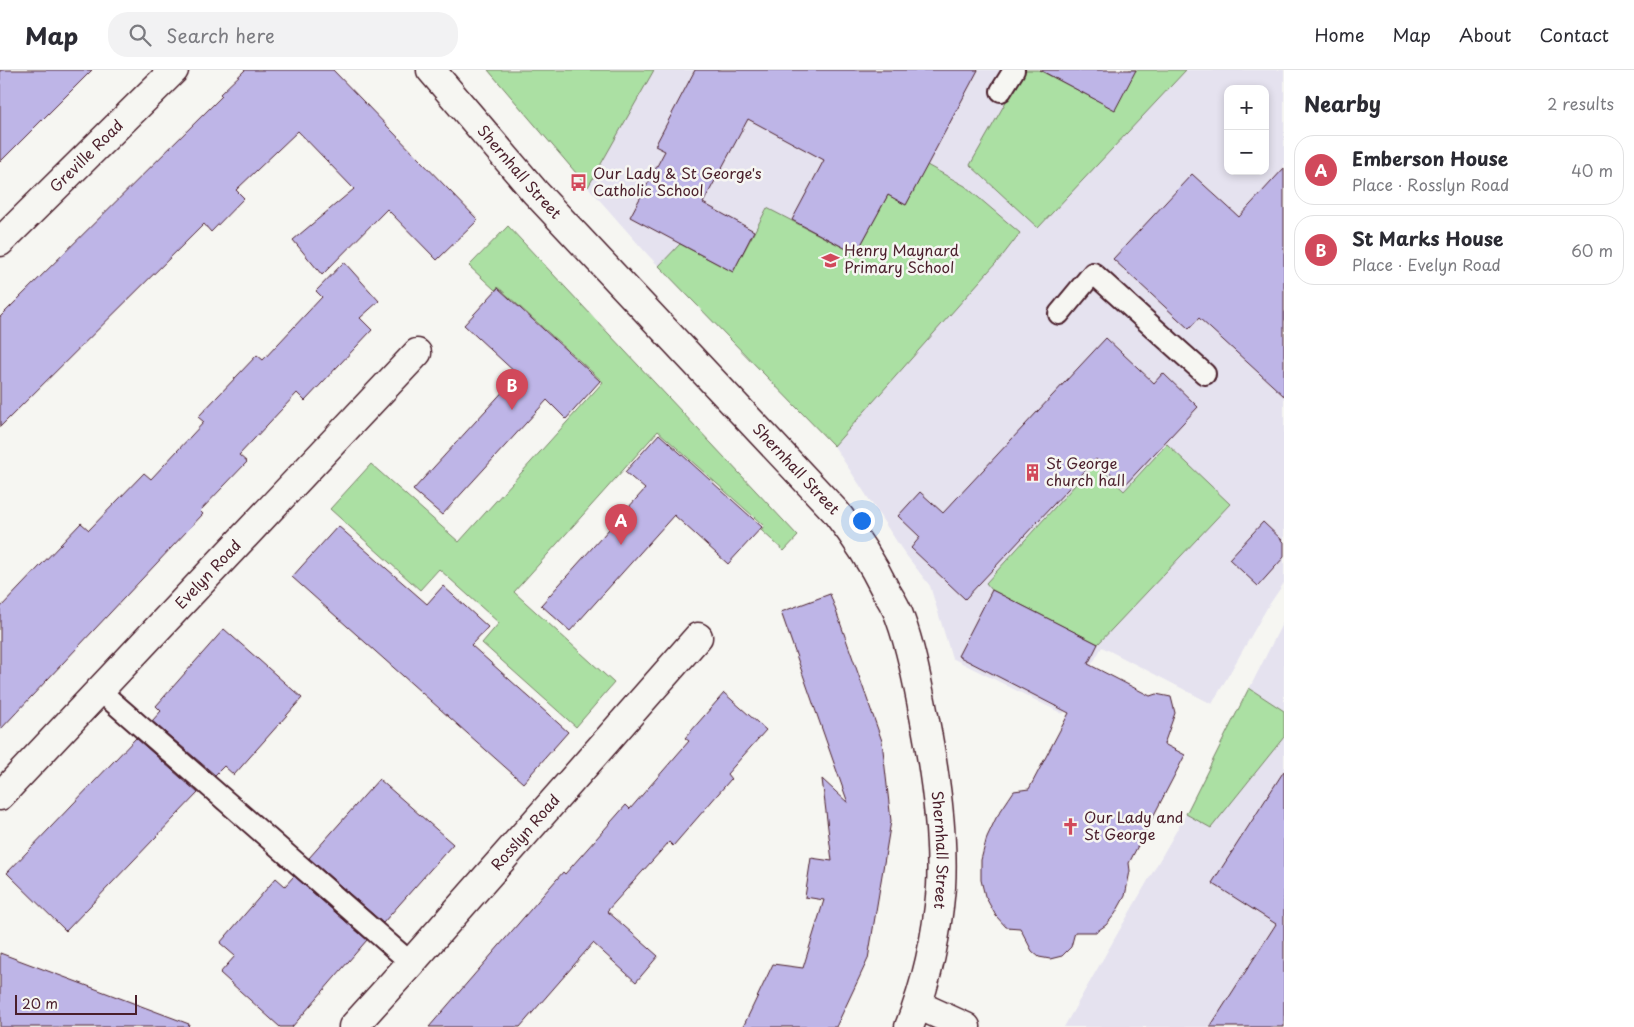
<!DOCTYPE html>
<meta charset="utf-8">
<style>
body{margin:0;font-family:"Playpen Sans",sans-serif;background:#f2f2f3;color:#2b2b33}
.controls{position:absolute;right:15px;top:15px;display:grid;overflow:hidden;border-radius:10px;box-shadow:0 2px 8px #0003}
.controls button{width:45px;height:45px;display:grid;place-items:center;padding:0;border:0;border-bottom:1px solid #e1e1e2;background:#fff;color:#2b2b33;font:25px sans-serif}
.scale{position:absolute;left:15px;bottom:12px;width:122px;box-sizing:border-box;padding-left:5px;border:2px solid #4a1f2b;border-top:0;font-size:14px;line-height:18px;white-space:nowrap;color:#4a1f2b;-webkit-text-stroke:4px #f6f6f2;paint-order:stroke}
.you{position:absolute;left:861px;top:450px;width:18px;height:18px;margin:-12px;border:4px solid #fff;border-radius:50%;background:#1a73e8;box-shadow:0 0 0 8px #1a73e833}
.badge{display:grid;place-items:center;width:32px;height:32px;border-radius:50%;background:#d1495b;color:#fff;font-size:16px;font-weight:700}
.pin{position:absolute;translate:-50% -41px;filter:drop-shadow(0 1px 2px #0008)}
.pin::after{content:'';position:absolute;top:26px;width:18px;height:15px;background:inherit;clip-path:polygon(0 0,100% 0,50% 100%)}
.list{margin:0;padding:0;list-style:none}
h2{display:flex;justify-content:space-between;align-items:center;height:65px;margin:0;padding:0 20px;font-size:21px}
h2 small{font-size:16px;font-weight:400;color:#7c7c81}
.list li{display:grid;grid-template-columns:32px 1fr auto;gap:15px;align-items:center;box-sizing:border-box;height:70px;margin:0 10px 10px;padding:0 10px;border:1px solid #e1e1e2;border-radius:20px}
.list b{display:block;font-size:19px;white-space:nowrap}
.list p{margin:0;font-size:16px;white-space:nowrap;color:#7c7c81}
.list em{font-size:16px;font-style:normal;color:#7c7c81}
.icon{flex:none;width:28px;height:28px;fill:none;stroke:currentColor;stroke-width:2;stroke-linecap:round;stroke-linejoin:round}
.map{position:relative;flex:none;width:1284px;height:957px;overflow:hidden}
header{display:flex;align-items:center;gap:30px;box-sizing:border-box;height:70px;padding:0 25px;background:#fff;border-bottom:1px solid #e1e1e2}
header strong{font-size:24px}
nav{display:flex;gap:28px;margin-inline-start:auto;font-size:18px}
.search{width:350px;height:45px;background:#f2f2f3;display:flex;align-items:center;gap:12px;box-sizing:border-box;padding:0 18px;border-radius:20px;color:#7c7c81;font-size:19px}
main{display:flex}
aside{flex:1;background:#fff}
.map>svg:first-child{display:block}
.built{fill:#e5e2ef;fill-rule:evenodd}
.green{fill:#abe0a3;stroke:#7a8067}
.building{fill:#beb5e7;stroke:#4a1f2b}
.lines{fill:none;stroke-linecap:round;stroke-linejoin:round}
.lane-casing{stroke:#4a1f2b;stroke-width:24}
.street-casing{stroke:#4a1f2b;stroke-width:31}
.secondary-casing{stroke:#4a1f2b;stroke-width:31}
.lane{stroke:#f6f6f2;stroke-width:20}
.street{stroke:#f6f6f2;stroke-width:28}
.secondary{stroke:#f6f6f2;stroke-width:28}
.labels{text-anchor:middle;stroke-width:5;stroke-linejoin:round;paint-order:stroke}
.street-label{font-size:15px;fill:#4a1f2b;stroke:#f6f6f2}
.poi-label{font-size:15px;fill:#4a1f2b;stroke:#f6f6f2;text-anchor:start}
</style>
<header>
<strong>Map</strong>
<div class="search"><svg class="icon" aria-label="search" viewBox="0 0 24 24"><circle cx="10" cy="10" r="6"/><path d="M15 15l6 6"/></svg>Search here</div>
<nav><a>Home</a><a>Map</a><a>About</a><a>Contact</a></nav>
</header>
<main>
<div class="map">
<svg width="1284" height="957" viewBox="0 0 1284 957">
<rect width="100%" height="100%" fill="#f6f6f2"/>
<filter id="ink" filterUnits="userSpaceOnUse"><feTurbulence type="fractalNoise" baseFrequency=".02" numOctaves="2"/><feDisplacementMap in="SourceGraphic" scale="10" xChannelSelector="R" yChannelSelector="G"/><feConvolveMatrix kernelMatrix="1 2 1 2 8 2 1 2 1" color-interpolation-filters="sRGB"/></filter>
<g filter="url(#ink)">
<g class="built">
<path d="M488,0H1284V513L1267,538L1212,634L1102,577L1063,644L952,588L930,516L903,481L834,376L648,185L588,117ZM1228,19H1265V101H1228Z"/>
<polygon points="1284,550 1284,957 1064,957 1186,744"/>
</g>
<g class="green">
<polygon points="488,0 654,0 588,117"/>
<polygon points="1024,0 1039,0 1114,39 1129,0 1186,0 1038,158 970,95"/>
<polygon points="927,95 965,116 1020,163 1003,185 834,376 659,196 680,174 733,202 767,138 856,184 888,125 906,135"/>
<polygon points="508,156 798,466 784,481 761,460 764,456 658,361 514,522 614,613 576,657 482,573 499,553 439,499 420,520 330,439 371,394 459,472 603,312 498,217 495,220 469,196"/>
<polygon points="1167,374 1230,434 1098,574 992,520 986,513 1095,393 1124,421"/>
<polygon points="1249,618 1284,641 1284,667 1211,758 1186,744"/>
</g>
<g class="building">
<polygon points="0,0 92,0 0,92"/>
<polygon points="245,0 333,0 478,150 437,190 387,139 322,205 293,170 354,119 298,61 236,120 244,128 211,162 204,154 0,357 0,247 222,26 220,24"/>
<polygon points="695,0 978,0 906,135 888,125 856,184 792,150 824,90 748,49 703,133 754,161 733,202 630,147 665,81 655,76"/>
<polygon points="1040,0 1136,0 1115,40"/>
<polygon points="1284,98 1284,326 1199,248 1189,259 1113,189 1192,104 1239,147"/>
<polygon points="344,192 379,231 360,248 372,260 305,331 297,323 239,385 247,392 200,441 203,444 0,660 0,538 81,453 89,460 144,403 151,409 204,352 198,347 257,285 263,290 322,227 316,221"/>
<polygon points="498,218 600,311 566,349 547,330 442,445 413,420 518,305 464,255"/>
<polygon points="1106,268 1154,313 1163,303 1198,337 1124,416 1096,389 965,529 911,478 920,467 898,446 920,422 943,443"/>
<polygon points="659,364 762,457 728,494 674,445 570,561 541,535 645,419 625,402"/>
<polygon points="1263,452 1284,472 1284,487 1258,516 1229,489"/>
<polygon points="338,456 427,534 443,516 488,557 471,575 568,662 523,713 292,507"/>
<polygon points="992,520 1098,574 1088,594 1150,626 1156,624 1171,627 1175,643 1164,674 1185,685 1129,793 1130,801 1125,826 1115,844 1106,855 1096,862 1075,862 1071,877 1062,886 1050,889 1039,887 1032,881 1020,858 1006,857 996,846 985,826 981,810 981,790 987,767 996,748 1014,721 1029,719 1069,643 958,586"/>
<polygon points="830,524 882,671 891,751 868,889 836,957 743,957 773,894 803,898 824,830 805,827 811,788 832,791 822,709 848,733 781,542"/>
<polygon points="224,559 302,628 234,705 224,696 215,705 152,651 161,641 156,636"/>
<polygon points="724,623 766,660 727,704 731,709 673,776 669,772 607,841 658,886 636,912 593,873 520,957 429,957 563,802 565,804 626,735 630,739 689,671 685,668"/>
<polygon points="136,668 198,723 66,861 7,803"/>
<polygon points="1284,701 1284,957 1210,957 1276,854 1212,813"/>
<polygon points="379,709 453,774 383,853 309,788"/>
<polygon points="294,806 367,870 292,957 280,957 220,903 235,886 220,873 276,808 285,816"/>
<polygon points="0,883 189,954 188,957 0,957"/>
</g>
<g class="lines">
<defs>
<g id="lane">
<polyline points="1001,21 1014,0"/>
<polyline points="1059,244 1093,203 1205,304"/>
<polyline points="99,620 411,893"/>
</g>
<g id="street">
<path id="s1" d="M0,172L174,0"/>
<path id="s2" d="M0,726L417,283"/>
<polyline points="918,935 966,957"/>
<path id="s3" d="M353,957L411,893L698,567"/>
</g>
<g id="secondary">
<path id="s4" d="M431,0L535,122L835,441C855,466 872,492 886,521C891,529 897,538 900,548C912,581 918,616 925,651C935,704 944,763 941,817C937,864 927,913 909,957"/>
</g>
</defs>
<use href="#lane" class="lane-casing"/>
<use href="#street" class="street-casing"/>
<use href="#secondary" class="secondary-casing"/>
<use href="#lane" class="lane"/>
<use href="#street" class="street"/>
<use href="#secondary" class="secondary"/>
</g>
</g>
<defs>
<symbol id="bus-bare" viewBox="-9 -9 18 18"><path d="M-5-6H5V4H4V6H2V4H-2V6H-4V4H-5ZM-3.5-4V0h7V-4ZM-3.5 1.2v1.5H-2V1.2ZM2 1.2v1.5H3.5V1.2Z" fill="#d1495b" stroke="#f6f6f2" stroke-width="2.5" paint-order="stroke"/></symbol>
<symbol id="school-bare" viewBox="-9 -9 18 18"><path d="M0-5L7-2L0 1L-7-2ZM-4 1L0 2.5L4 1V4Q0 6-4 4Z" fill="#d1495b" stroke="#f6f6f2" stroke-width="2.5" paint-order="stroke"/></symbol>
<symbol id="building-bare" viewBox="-9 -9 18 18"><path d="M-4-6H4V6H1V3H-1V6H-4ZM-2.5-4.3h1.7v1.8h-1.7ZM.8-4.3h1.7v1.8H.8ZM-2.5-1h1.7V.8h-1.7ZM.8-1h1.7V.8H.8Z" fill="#d1495b" stroke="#f6f6f2" stroke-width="2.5" paint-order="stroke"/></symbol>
<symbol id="church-bare" viewBox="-9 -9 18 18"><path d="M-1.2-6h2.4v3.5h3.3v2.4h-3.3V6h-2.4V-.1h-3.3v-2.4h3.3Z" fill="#d1495b" stroke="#f6f6f2" stroke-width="2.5" paint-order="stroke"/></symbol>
</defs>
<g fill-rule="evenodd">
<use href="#bus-bare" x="566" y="100" width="25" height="25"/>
<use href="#school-bare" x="818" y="178" width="25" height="25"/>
<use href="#building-bare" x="1020" y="390" width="25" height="25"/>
<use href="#church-bare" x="1058" y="744" width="25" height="25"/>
</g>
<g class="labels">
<g class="street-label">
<text dy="5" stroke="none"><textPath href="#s1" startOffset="122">Greville Road</textPath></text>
<text dy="5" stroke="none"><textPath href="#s4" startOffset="135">Shernhall Street</textPath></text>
<text dy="5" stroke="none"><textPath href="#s4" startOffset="541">Shernhall Street</textPath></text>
<text dy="5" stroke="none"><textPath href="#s2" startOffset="304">Evelyn Road</textPath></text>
<text dy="5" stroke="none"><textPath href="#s3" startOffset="260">Rosslyn Road</textPath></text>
<text dy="5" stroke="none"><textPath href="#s4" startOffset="960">Shernhall Street</textPath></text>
</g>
<g class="poi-label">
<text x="593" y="109">Our Lady &amp; St George's<tspan x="593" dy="17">Catholic School</tspan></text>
<text x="844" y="186">Henry Maynard<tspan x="844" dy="17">Primary School</tspan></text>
<text x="1046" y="399">St George<tspan x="1046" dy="17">church hall</tspan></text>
<text x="1084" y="753">Our Lady and<tspan x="1084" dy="17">St George</tspan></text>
</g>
</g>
</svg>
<div class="controls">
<button>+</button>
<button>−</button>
</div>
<div class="scale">20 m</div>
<div class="you"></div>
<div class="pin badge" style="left:621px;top:475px">A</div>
<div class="pin badge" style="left:512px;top:340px">B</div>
</div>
<aside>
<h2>Nearby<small>2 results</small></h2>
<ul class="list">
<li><span class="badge">A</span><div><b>Emberson House</b><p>Place · Rosslyn Road</p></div><em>40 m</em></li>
<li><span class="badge">B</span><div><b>St Marks House</b><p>Place · Evelyn Road</p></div><em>60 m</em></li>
</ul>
</aside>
</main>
